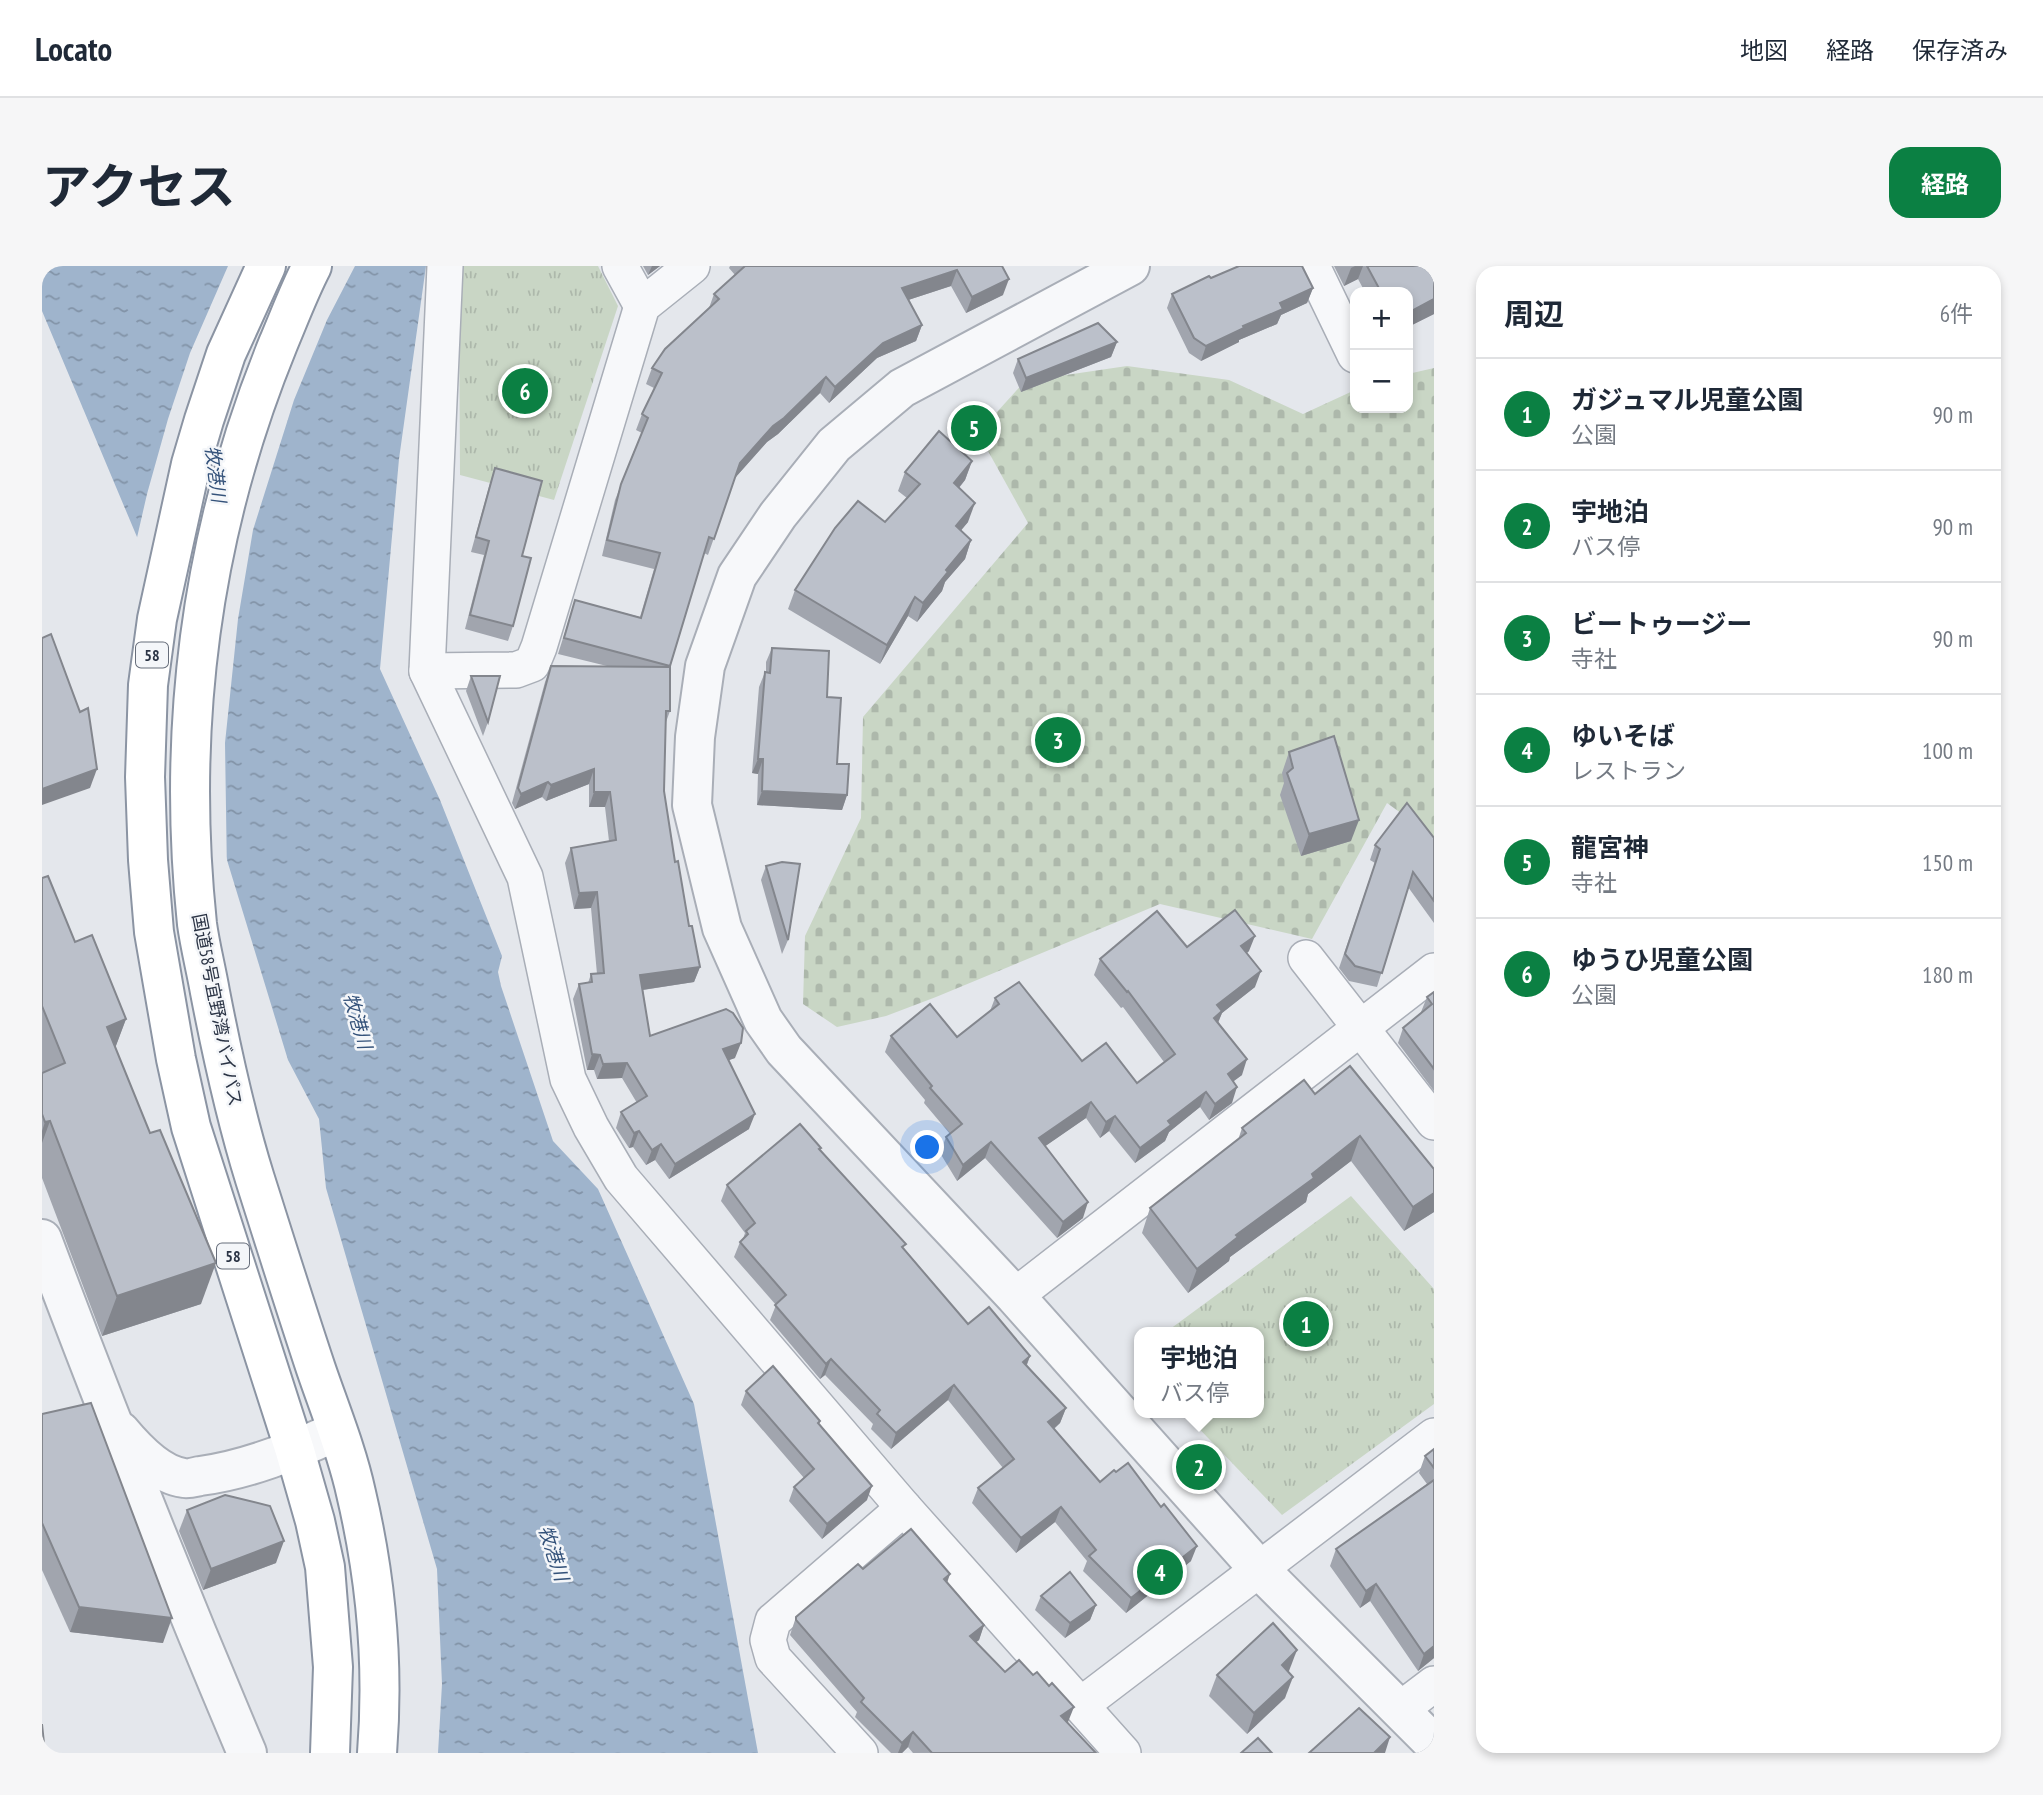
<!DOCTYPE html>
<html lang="ja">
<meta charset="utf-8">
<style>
body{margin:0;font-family:"PT Sans Narrow","Noto Sans JP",sans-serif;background:#f6f6f7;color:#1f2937}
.controls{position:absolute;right:21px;top:21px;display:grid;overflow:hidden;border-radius:14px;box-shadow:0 4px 10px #0003}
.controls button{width:63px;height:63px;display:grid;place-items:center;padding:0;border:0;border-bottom:2px solid #e0e1e3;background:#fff;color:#1f2937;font:35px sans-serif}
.you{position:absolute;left:886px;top:882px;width:24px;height:24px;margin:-18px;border:5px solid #fff;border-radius:50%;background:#1a73e8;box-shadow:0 0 0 10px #1a73e833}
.badge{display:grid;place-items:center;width:46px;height:46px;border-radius:50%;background:#0b8043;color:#fff;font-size:23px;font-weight:700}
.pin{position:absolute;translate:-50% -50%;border:4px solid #fff;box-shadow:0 2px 7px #0006}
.popup{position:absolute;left:1092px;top:1061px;width:130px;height:91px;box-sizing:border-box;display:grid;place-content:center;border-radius:14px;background:#fff;filter:drop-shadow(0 2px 5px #0005);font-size:23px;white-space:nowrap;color:#747a83}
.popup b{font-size:26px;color:#1f2937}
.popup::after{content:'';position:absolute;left:50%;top:100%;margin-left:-14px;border:14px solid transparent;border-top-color:#fff}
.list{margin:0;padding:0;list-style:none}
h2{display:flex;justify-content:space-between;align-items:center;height:91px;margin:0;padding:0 28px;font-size:30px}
h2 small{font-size:23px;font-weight:400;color:#747a83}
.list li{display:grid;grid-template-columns:46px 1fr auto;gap:21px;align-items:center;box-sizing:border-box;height:112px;padding:0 28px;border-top:2px solid #e0e1e3}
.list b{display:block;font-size:26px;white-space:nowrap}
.list p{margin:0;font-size:23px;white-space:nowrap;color:#747a83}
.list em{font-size:23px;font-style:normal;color:#747a83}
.map{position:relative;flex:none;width:1392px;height:1487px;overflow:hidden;border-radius:21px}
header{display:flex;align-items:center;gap:42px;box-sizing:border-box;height:98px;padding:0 35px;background:#fff;border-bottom:2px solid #e0e1e3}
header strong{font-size:33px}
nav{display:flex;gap:38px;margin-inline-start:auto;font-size:24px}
.intro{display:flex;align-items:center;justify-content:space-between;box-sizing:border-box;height:168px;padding:0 42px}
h1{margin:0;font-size:49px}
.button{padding:18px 32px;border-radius:21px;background:#0b8043;color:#fff;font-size:24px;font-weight:700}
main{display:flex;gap:42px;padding:0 42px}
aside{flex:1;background:#fff;border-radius:21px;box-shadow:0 4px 10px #0003}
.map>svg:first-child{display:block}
.cemetery{fill:url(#cemetery-stones)}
.park{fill:url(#park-tufts)}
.water{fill:url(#water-ripples)}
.pier{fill:#e4e7ec}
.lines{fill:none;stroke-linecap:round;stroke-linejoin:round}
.minor-casing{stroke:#a9aeb7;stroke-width:38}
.tertiary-casing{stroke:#a9aeb7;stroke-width:42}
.trunk-casing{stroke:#8b94a3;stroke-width:42}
.minor{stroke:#f7f8fa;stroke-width:35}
.tertiary{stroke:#f7f8fa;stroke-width:38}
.trunk{stroke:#fff;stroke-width:38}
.wall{fill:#a1a5ae}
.shaded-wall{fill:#83868d}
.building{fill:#bbc0ca;stroke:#83868d;stroke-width:2}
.labels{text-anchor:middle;stroke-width:5;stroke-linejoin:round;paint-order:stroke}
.shield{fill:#f4f6f9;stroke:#676e7b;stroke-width:2}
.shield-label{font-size:16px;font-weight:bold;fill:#2b3445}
.street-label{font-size:18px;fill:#2b3445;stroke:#f4f6f9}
.water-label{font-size:19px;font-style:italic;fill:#34527a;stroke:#f4f6f9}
</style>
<header>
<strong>Locato</strong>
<nav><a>地図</a><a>経路</a><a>保存済み</a></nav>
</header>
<div class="intro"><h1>アクセス</h1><a class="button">経路</a></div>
<main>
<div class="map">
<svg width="1392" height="1487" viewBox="0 0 1392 1487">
<defs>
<pattern id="cemetery-stones" width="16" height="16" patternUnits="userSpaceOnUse" patternTransform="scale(1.75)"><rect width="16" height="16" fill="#c9d6c5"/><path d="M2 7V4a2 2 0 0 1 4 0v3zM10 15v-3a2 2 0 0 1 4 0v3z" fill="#adb8ab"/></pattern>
<pattern id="park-tufts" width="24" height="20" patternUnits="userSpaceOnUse" patternTransform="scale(1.75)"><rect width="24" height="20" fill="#c9d6c5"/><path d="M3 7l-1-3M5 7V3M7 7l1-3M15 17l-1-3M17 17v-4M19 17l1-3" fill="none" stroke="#adb8ab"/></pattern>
<pattern id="water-ripples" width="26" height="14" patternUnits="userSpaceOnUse" patternTransform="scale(1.75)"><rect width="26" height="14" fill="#9fb4cc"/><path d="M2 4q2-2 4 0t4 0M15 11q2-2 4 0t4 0" fill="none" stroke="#8293a7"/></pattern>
</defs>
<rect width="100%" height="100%" fill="#e4e7ec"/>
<polygon class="cemetery" points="1085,100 1187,114 1261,148 1313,124 1313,142 1366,142 1366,108 1392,102 1392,571 1345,537 1270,673 1118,638 894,731 844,750 795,761 761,738 763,670 819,552 821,451 986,257 936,167 983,115"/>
<g class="park">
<polygon points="421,0 556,0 576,40 512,234 418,209 417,20"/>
<polygon points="1309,930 1392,1023 1392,1138 1240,1249 1142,1147 1216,1147 1216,1066 1124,1066"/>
</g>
<polygon class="water" points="0,0 384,0 357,193 338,403 398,534 460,690 456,706 459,720 511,875 556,923 652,1138 716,1487 396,1487 400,1418 395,1303 284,922 277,853 246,794 102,322 103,290 0,45"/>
<polygon class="pier" points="186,0 313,0 285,54 252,134 211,264 196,353 183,477 185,608 98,323 100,290 94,276 105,228 126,153 148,87"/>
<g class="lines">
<defs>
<g id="minor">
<polyline points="403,0 385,405 483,611 526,813 549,861 579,912 862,1242 1081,1487"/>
<polyline points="578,0 600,40"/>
<polyline points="1270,0 1313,89"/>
<polyline points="385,405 474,404 490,398 497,381 600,40 650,0"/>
<polyline points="1264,692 1392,856"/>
<polyline points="973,1030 1392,705"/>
<polyline points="1039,1439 1392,1170"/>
<polyline points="1359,1443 1392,1418"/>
<polyline points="818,1487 731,1392 726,1374 731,1355 862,1242"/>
</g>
<g id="tertiary">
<polyline points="1088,0 860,122 792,179 736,249 695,310 663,400 653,471 650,539 680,662 721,754 742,784 973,1030 1216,1302 1392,1478"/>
<path d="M0,973C65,1146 133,1317 205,1487"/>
<path d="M78,1165C93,1183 117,1209 142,1212C146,1213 153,1211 158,1210C205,1204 252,1185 295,1165"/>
</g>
<g id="trunk">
<polyline points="224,0 184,88 162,154 149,198 115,353 106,419 103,511 106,594 112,666 134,793 149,861 253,1185 273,1255 283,1301 291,1401 288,1487"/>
<path d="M270,0C257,25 247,52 236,78C160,264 134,457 155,658C158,680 164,703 168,726C180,788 194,852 213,913C233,976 253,1040 274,1103C288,1144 305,1185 314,1227C334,1312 342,1400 335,1487"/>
</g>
</defs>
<use href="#minor" class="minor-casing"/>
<use href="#tertiary" class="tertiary-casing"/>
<use href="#trunk" class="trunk-casing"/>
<use href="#minor" class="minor"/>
<use href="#tertiary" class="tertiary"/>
<use href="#trunk" class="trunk"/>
</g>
<g class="wall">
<polygon points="601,0 618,0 606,9"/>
<polygon points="688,0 960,0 961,29 924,47 909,20 866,34 880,59 874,75 835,92 787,137 778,127 736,168 725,176 693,212 666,289 662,287 628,401 628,445 624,456 622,525 633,596 647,660 658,701 652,716 601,724 608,770 693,792 687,794 707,863 627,913 613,894 604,899 591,881 587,882 574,862 579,846 595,837 580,812 555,813 552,804 545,804 531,733 537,718 546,717 549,708 555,708 549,642 532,643 523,597 529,582 567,575 563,541 547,541 547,518 504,535 500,531 473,543 470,537 503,416 509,400 565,400 516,388 533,334 598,351 612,303 560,290 573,234 600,167 594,164 600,148 612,122 604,118 610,102 667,42 672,28 693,9 687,2"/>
<polygon points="1292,0 1392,0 1392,48 1366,61 1366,26 1323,26 1316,13 1302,20"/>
<polygon points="1169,12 1271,22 1265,37 1239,49 1235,58 1197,74 1197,76 1159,95 1147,87 1125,42 1130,28"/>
<polygon points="1075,76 1069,91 979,126 971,107 976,93"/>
<polygon points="930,195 923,214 917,222 926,256 919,264 929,274 923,293 903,316 900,325 875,356 866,350 838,398 746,343 753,324 843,256 865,232 856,225 863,206"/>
<polygon points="453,202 480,290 471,360 466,375 423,363 442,289 429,286 448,217"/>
<polygon points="730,382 785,431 795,498 805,529 800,544 715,539 716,508 710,507 717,421 723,406 724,406 724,396"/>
<polygon points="429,410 446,456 441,470 424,425"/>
<polygon points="1247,486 1309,575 1259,590 1238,529 1242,517 1240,507"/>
<polygon points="1392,572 1392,657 1366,621 1335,721 1307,715 1297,702 1333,597 1328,594 1333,579"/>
<polygon points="724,600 746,674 740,688 719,614"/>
<polygon points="0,612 33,676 84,753 73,782 159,1038 60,1070 0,912"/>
<polygon points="1145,681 1207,685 1205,687 1213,721 1180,747 1176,757 1200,809 1191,815 1190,837 1167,854 1158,841 1127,866 1123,875 1093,897 1067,865 1058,872 1044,852 1003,880 1041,952 1015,972 943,892 915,915 898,887 904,871 908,868 882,837 883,834 843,786 849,770 915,771 948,745 953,732 1040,795 1095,817 1122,796 1081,741 1079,742 1052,709 1058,693"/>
<polygon points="1392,726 1392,825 1356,777 1361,762 1380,747 1379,746 1385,731"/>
<polygon points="1273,828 1392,903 1392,946 1362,965 1309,895 1266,928 1264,936 1188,991 1187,995 1146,1027 1100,967 1108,942 1196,874 1200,862"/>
<polygon points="779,882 778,883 926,1058 988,1090 985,1099 1024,1142 1018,1157 1012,1163 1058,1216 1149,1295 1084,1347 1041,1305 1045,1295 1013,1256 974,1287 930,1237 936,1222 961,1202 906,1134 849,1183 829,1163 831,1158 783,1109 778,1113 728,1054 734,1039 692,991 698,976 701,973 703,967 679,935 685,919"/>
<polygon points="704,1125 778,1155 777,1159 825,1234 780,1273 747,1235 752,1221 762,1212 699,1139"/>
<polygon points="0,1148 121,1377 28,1366 0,1304"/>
<polygon points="1392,1183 1392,1392 1376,1405 1328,1335 1318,1342 1288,1300 1294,1283 1385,1218 1377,1207 1383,1190"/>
<polygon points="145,1244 234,1297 161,1324 137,1265"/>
<polygon points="821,1303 905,1317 942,1359 937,1374 934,1376 963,1406 1026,1456 1025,1457 1054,1487 871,1487 866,1481 860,1487 849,1487 813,1451 815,1446 748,1369 754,1351"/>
<polygon points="999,1330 1054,1339 1048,1354 1023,1372 993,1344"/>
<polygon points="1247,1405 1243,1432 1205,1468 1167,1430 1175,1409"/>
</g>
<g class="shaded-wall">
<polygon points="610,0 618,0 606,9"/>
<polygon points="1313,0 1321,0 1316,13 1302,20 1309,2"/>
<polygon points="915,4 909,20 854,38 860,22"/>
<polygon points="967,13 961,29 924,47 930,31"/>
<polygon points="1271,22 1265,37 1239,49 1235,58 1197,74 1197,76 1159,95 1164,80 1238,37"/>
<polygon points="1392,33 1392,48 1366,61 1366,47"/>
<polygon points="880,59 874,75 835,92 787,137 793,121 841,77"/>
<polygon points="1075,76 1069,91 979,126 984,112"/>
<polygon points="784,111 778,127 736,168 725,176 692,213 698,197 731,160"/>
<polygon points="930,195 923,214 905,236 912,217"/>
<polygon points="933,237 926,256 907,279 914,260"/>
<polygon points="929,274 923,293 903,316 900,325 875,356 881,337 904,304"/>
<polygon points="873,331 866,350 838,398 845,379"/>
<polygon points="716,493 721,493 716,508 710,507"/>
<polygon points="55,503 48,522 0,539 0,523"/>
<polygon points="552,503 547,518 504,535 509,519"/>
<polygon points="506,516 500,531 473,543 479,528"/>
<polygon points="720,525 805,529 800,544 715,539"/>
<polygon points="552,526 568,526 563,541 547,541"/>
<polygon points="1317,554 1309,575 1259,590 1267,568"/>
<polygon points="555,626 549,642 532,643 537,627"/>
<polygon points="1213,670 1207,685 1194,696 1199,680"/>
<polygon points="658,701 652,716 593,725 598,709"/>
<polygon points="1219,705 1213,721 1180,747 1174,761 1166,767 1175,739"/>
<polygon points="84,753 69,793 65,761"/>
<polygon points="699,777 693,792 676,798 681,783"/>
<polygon points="550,788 558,789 552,804 545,804"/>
<polygon points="1205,793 1200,809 1180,824 1186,808"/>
<polygon points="585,797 580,812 555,813 561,798"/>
<polygon points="1195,821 1190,837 1167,854 1173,838"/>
<polygon points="1164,826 1158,841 1127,866 1123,875 1093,897 1098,882 1126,855"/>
<polygon points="1049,836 1044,852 992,888 997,872"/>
<polygon points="713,848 707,863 627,913 633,898"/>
<polygon points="1073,850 1067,865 1058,872 1064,856"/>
<polygon points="8,855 0,877 0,865 3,856"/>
<polygon points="597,865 591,881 587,882 592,867"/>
<polygon points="1318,870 1309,895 1266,928 1264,936 1188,991 1187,995 1146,1027 1155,1003 1194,969"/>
<polygon points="949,876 943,892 915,915 921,899"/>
<polygon points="619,878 613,894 604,899 610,884"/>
<polygon points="1392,927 1392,946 1362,965 1371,941"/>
<polygon points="1046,936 1041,952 1015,972 1021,956"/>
<polygon points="174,997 159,1038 60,1070 75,1030"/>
<polygon points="988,1090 982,1105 981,1096"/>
<polygon points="789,1093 783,1109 778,1113 784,1098"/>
<polygon points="912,1119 906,1134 849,1183 854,1167"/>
<polygon points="1024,1142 1018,1157 1001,1172 1006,1156"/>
<polygon points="830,1220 825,1234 780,1273 785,1258"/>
<polygon points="1019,1241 1013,1256 974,1287 979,1272"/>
<polygon points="242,1275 234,1297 161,1324 169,1303"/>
<polygon points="1155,1280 1149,1295 1084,1347 1089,1332"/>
<polygon points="908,1308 903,1323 902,1313"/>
<polygon points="1334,1318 1328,1335 1318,1342 1324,1325"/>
<polygon points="1054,1339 1048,1354 1023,1372 1028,1357"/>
<polygon points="37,1341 130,1352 121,1377 28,1366"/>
<polygon points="942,1359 937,1374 923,1385 928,1370"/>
<polygon points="1392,1380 1392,1392 1376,1405 1382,1388"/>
<polygon points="1255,1384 1247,1405 1232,1420 1240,1399"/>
<polygon points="1251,1411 1243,1432 1205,1468 1212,1447"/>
<polygon points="1032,1441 1026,1456 1014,1466 1019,1450"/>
<polygon points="871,1466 866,1481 860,1487 856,1487 860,1477"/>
<polygon points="1348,1471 1343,1487 1332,1487"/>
</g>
<g class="building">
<polygon points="703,0 960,0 967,13 930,31 915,4 860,22 880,59 841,77 793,121 784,111 742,152 731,160 698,197 672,273 667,271 628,400 522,372 533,334 599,352 618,287 565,274 579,218 606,152 600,148 620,107 610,102 623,83 677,33 672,28"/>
<polygon points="1197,0 1260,0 1271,22 1238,37 1241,43 1201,60 1202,62 1164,80 1152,72 1130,28 1167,10 1169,12"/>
<polygon points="1325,0 1392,0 1392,33 1366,47 1366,26 1339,26"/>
<polygon points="1056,57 1075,76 984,112 976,93"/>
<polygon points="897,165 930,195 912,217 933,237 914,260 929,274 904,304 906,306 881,337 873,331 845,379 753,324 793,262 816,235 843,256 878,218 863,206"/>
<polygon points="453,202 500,215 480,290 489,292 471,360 428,349 447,275 434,271"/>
<polygon points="9,368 38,446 46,442 55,503 0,523 0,372"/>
<polygon points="730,382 787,385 785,431 799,432 795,498 807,498 805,529 720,525 721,493 716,493 723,406 728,407"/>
<polygon points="509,400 628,401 628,445 624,445 622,525 633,596 636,595 647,660 650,660 658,701 598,709 608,770 684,743 691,747 701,762 699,777 681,783 713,848 633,898 619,878 610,884 597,865 592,867 579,846 605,830 585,797 561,798 558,789 550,788 537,718 550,716 549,708 562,707 555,626 537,627 529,582 574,574 568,526 552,526 552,503 509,519 506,516 479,528 476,522"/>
<polygon points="429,410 458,410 446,456"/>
<polygon points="1292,470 1317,554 1267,568 1245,507 1251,502 1247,486"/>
<polygon points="1365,537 1392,572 1392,635 1371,606 1340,707 1313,700 1303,688 1338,583 1333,579"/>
<polygon points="740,596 758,598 746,674 724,600"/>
<polygon points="6,610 33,676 50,669 84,753 65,761 108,867 118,864 174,997 75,1030 8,855 3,856 0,848 0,807 23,797 0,740 0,612"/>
<polygon points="1193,644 1213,670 1199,680 1219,705 1175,739 1180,745 1172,752 1205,793 1186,808 1195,821 1173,838 1164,826 1126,855 1129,859 1098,882 1073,850 1064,856 1049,836 997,872 1046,936 1021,956 949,876 921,899 904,871 920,858 888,822 890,820 849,770 888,738 915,771 957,738 953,732 977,716 1040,795 1064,777 1095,817 1133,788 1086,725 1085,726 1058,693 1115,645 1145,681"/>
<polygon points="1392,726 1392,803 1361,762 1390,738 1385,731"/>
<polygon points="1308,800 1392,903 1392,927 1371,941 1318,870 1270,908 1272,912 1194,969 1196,971 1155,1003 1108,942 1204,867 1200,862 1262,814 1273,828"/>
<polygon points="758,858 779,882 777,883 864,978 860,981 926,1058 947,1041 988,1090 981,1096 1024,1142 1006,1156 1058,1216 1072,1204 1074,1206 1086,1197 1119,1241 1122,1238 1155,1280 1089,1332 1047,1290 1054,1284 1019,1241 979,1272 936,1222 972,1193 912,1119 854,1167 835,1148 838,1144 789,1093 784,1098 733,1039 744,1029 698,976 706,968 704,965 713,957 685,919"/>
<polygon points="731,1100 778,1155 776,1157 830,1220 785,1258 752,1221 772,1203 704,1125"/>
<polygon points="49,1137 130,1352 37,1341 0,1257 0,1148"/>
<polygon points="1392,1183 1392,1202 1383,1190"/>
<polygon points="1392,1214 1392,1380 1382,1388 1334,1318 1324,1325 1294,1283"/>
<polygon points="183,1229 228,1240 242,1275 169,1303 145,1244"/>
<polygon points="869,1263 908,1308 902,1313 942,1359 928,1370 963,1406 977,1394 991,1409 995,1406 1007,1420 1010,1417 1032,1441 1019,1450 1054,1487 890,1487 871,1466 860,1477 819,1436 822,1432 754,1354 754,1351 816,1298 821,1303"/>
<polygon points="1028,1306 1054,1339 1028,1357 999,1330"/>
<polygon points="1231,1357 1255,1384 1240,1399 1251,1411 1212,1447 1175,1409"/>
<polygon points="1317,1442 1348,1471 1332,1487 1267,1487"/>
<polygon points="0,1458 3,1487 0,1487"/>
<polygon points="1216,1472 1230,1487 1199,1487"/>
</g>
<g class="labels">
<g class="shield">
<rect x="94" y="376.5" width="32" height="25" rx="5"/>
<rect x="175" y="977.5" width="32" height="25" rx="5"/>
</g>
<g class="shield-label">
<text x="110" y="395">58</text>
<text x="191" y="996">58</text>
</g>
<g class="street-label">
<text transform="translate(175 744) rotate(79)" y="6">国道58号宜野湾バイパス</text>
</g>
<g class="water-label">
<text transform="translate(174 208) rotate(83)" y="7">牧港川</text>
<text transform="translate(316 755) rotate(74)" y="7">牧港川</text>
<text transform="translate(512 1287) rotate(72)" y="7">牧港川</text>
</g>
</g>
</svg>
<div class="controls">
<button>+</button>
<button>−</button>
</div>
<div class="you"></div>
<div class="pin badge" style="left:1264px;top:1058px">1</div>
<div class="pin badge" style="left:1157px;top:1201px">2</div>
<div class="popup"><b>宇地泊</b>バス停</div>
<div class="pin badge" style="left:1016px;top:474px">3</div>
<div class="pin badge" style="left:1118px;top:1306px">4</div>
<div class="pin badge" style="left:932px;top:162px">5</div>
<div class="pin badge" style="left:483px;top:125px">6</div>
</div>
<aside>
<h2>周辺<small>6件</small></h2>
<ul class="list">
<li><span class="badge">1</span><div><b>ガジュマル児童公園</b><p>公園</p></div><em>90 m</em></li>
<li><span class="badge">2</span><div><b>宇地泊</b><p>バス停</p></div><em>90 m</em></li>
<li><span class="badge">3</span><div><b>ビートゥージー</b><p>寺社</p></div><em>90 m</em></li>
<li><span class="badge">4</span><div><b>ゆいそば</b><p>レストラン</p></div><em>100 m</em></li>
<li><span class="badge">5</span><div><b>龍宮神</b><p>寺社</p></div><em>150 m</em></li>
<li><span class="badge">6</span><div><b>ゆうひ児童公園</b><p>公園</p></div><em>180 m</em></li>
</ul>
</aside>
</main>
